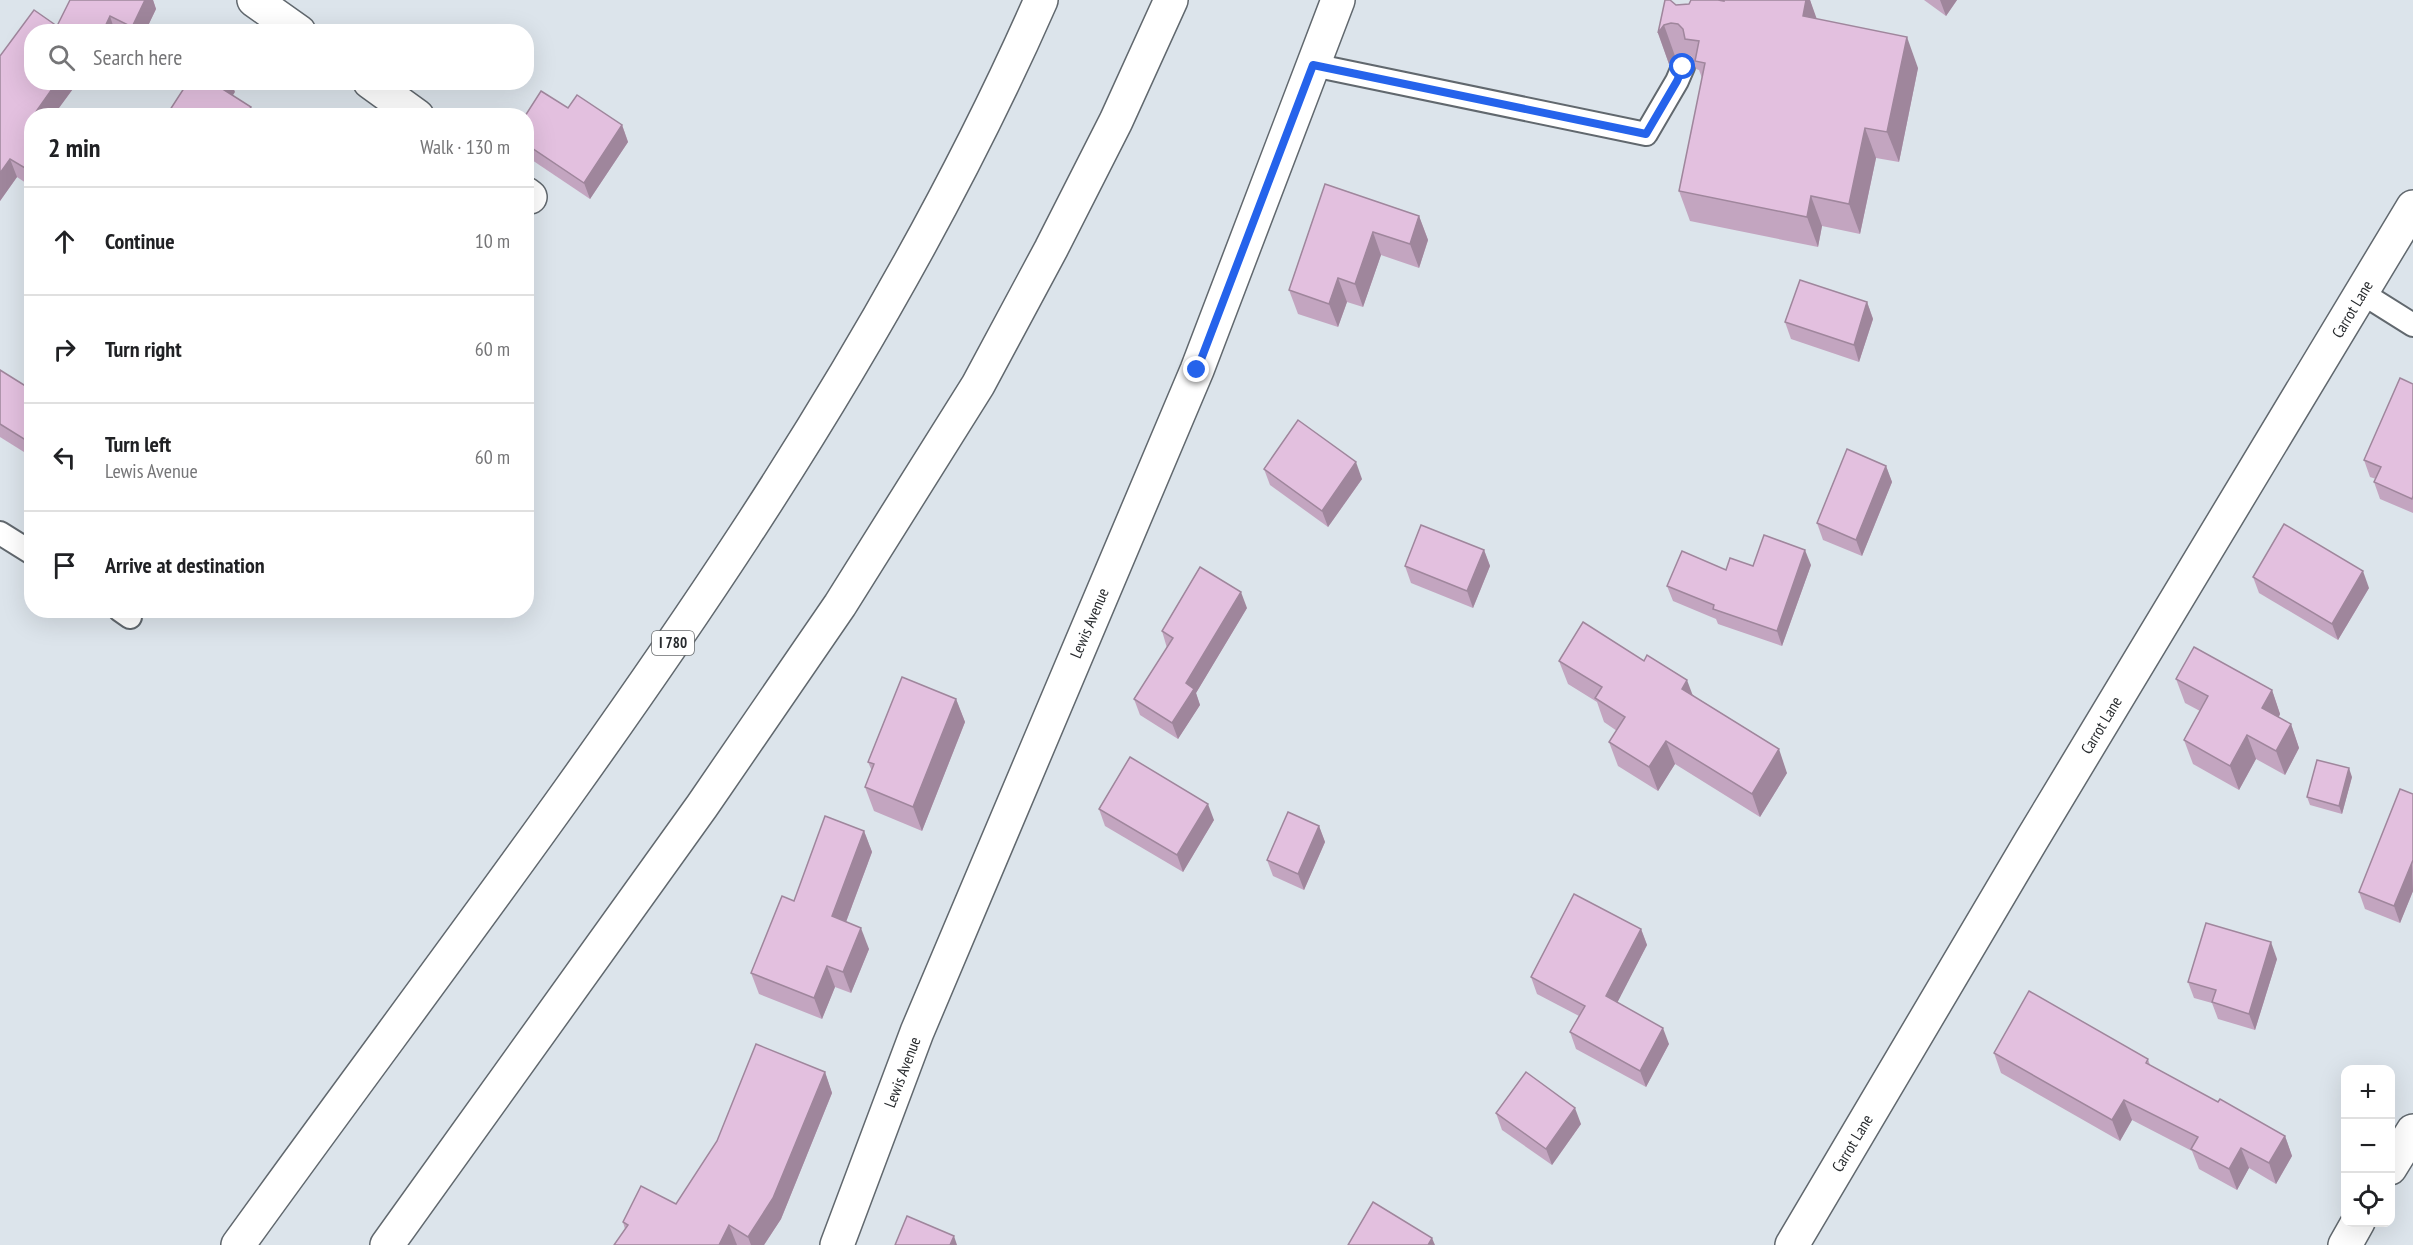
<!DOCTYPE html>
<meta charset="utf-8">
<style>
body{margin:0;font-family:"PT Sans Narrow",sans-serif;background:#f2f2f2;color:#202124}
.controls{position:absolute;right:18px;bottom:18px;display:grid;overflow:hidden;border-radius:12px;box-shadow:0 6px 24px #0002}
.controls button{width:54px;height:54px;display:grid;place-items:center;padding:0;border:0;border-bottom:2px solid #e0e0e0;background:#fff;color:#202124;font:30px sans-serif}
.stop{position:absolute;width:18px;height:18px;margin:-14px;border:4px solid #2563eb;border-radius:50%;background:#fff}
.stop.end{background:#2563eb;border-color:#fff;box-shadow:0 2px 6px #0008}
.list{margin:0;padding:0;list-style:none}
h2{display:flex;justify-content:space-between;align-items:center;height:78px;margin:0;padding:0 24px;font-size:26px}
h2 small{font-size:20px;font-weight:400;color:#757577}
.list li{display:grid;grid-template-columns:39px 1fr auto;gap:18px;align-items:center;box-sizing:border-box;height:108px;padding:0 24px;border-top:2px solid #e0e0e0}
.list b{display:block;font-size:22px;white-space:nowrap}
.list p{margin:0;font-size:20px;white-space:nowrap;color:#757577}
.list em{font-size:20px;font-style:normal;color:#757577}
.icon{flex:none;width:33px;height:33px;fill:none;stroke:currentColor;stroke-width:2;stroke-linecap:round;stroke-linejoin:round}
.map{position:relative;flex:none;width:2413px;height:1245px;overflow:hidden}
.search{position:absolute;background:#fff;box-shadow:0 6px 24px #0002;left:24px;top:24px;width:510px;height:66px;display:flex;align-items:center;gap:15px;box-sizing:border-box;padding:0 21px;border-radius:24px;color:#757577;font-size:22px}
.panel{position:absolute;background:#fff;box-shadow:0 6px 24px #0002;left:24px;top:108px;width:510px;height:510px;border-radius:24px}
.map>svg:first-child{display:block}
.lines{fill:none;stroke-linecap:round;stroke-linejoin:round}
.lane-casing{stroke:#61686e;stroke-width:26}
.street-casing{stroke:#61686e;stroke-width:36}
.highway-casing{stroke:#61686e;stroke-width:36}
.lane{stroke:#fff;stroke-width:22}
.street{stroke:#fff;stroke-width:33}
.highway{stroke:#fff;stroke-width:33}
.wall{fill:#c3a5c0}
.shaded-wall{fill:#9f869c}
.building{fill:#e3c0df;stroke:#9f869c;stroke-width:1.5}
.route{stroke:#2563eb;stroke-width:8}
.labels{text-anchor:middle;stroke-width:4.5;stroke-linejoin:round;paint-order:stroke}
.shield{fill:#fff;stroke:#686b6d;stroke-width:1.5}
.shield-label{font-size:15px;font-weight:bold;fill:#282b2e}
.street-label{font-size:16px;fill:#282b2e;stroke:#fff}
</style>
<div class="map">
<svg width="2413" height="1245" viewBox="0 0 2413 1245">
<rect width="100%" height="100%" fill="#dce4eb"/>
<g class="lines">
<defs>
<g id="lane">
<polyline points="1313,65 1646,134 1677,81 1683,67"/>
<polyline points="2362,293 2413,325"/>
<polyline points="0,533 32,553"/>
<polyline points="120,610 130,617"/>
</g>
<g id="street">
<polyline points="254,0 299,32"/>
<polyline points="370,82 417,116"/>
<polyline points="526,194 530,197"/>
<polyline points="2390,1168 2413,1131"/>
<polyline points="837,1245 917,1032 1197,370 1338,0"/>
<polyline points="1792,1245 2031,841 2413,207"/>
<polyline points="2345,1245 2358,1222"/>
</g>
<g id="highway">
<path d="M238,1245C526,845 841,455 1041,0"/>
<polyline points="387,1245 702,806 840,605 978,385 1051,249 1116,121 1171,0"/>
</g>
</defs>
<use href="#lane" class="lane-casing"/>
<use href="#street" class="street-casing"/>
<use href="#highway" class="highway-casing"/>
<use href="#lane" class="lane"/>
<use href="#street" class="street"/>
<use href="#highway" class="highway"/>
</g>
<g class="wall">
<polygon points="70,0 153,0 156,9 145,32 32,32 32,82 78,82 53,116 32,116 32,187 17,177 0,201 0,56 34,10 57,26"/>
<polygon points="1665,0 1670,0 1676,5 1724,1 1724,0 1810,0 1816,19 1918,68 1899,162 1876,158 1860,234 1822,226 1818,247 1690,221 1679,191 1702,78 1699,70 1696,69 1692,57 1689,55 1682,54 1675,56 1669,64 1658,33"/>
<polygon points="1924,0 1957,0 1946,16"/>
<polygon points="526,116 622,125 628,142 590,199 526,156"/>
<polygon points="1325,184 1419,216 1428,240 1419,268 1381,255 1363,307 1347,302 1338,327 1298,314 1289,290"/>
<polygon points="1867,302 1873,319 1859,362 1791,339 1785,322"/>
<polygon points="0,370 32,390 32,457 0,437"/>
<polygon points="2413,384 2413,513 2380,499 2374,482 2376,479 2370,477 2364,460"/>
<polygon points="1886,466 1892,482 1862,556 1823,540 1817,523"/>
<polygon points="1264,469 1362,479 1328,527 1270,485"/>
<polygon points="1484,550 1490,566 1473,608 1411,583 1405,566"/>
<polygon points="1811,565 1782,646 1718,624 1716,619 1673,601 1667,586 1726,570 1753,566"/>
<polygon points="2253,577 2369,588 2338,640 2259,593"/>
<polygon points="1247,608 1196,693 1200,705 1178,739 1140,715 1134,699 1167,648 1162,631"/>
<polygon points="1559,661 1693,695 1787,773 1760,817 1675,764 1658,791 1618,766 1609,742 1617,731 1604,722 1597,702 1568,684"/>
<polygon points="2176,679 2272,690 2280,714 2279,717 2291,724 2299,748 2285,775 2256,759 2239,790 2193,764 2184,740 2200,711 2185,703"/>
<polygon points="956,699 965,722 922,831 874,811 865,787 872,771 868,762"/>
<polygon points="2352,777 2342,814 2310,805 2307,797"/>
<polygon points="2413,794 2413,891 2400,923 2365,909 2359,892"/>
<polygon points="1099,809 1214,820 1183,872 1105,826"/>
<polygon points="1319,826 1325,842 1304,890 1273,876 1267,860"/>
<polygon points="864,831 872,852 846,922 869,949 851,993 835,987 822,1019 759,994 751,973 794,901"/>
<polygon points="1641,929 1647,945 1617,1002 1669,1044 1646,1087 1576,1049 1570,1032 1579,1016 1537,994 1531,977"/>
<polygon points="2277,959 2255,1030 2218,1019 2212,1003 2194,998 2188,982"/>
<polygon points="1994,1053 2148,1059 2150,1065 2218,1102 2285,1136 2292,1156 2276,1184 2249,1168 2237,1190 2199,1169 2192,1151 2132,1120 2120,1141 2001,1073"/>
<polygon points="825,1072 832,1093 781,1219 764,1245 614,1245 625,1229 623,1222 676,1204"/>
<polygon points="1496,1113 1581,1124 1552,1165 1502,1130"/>
</g>
<g class="shaded-wall">
<polygon points="145,0 153,0 156,9 145,32 134,32 132,27"/>
<polygon points="1806,0 1810,0 1819,25 1803,16"/>
<polygon points="1940,0 1957,0 1946,16"/>
<polygon points="110,16 115,32 103,32 103,31"/>
<polygon points="1664,25 1675,56 1669,64 1658,33"/>
<polygon points="1907,37 1918,68 1899,162 1887,132"/>
<polygon points="57,82 78,82 53,116 33,116"/>
<polygon points="225,82 231,82 235,92 227,104 221,88"/>
<polygon points="251,107 254,116 245,116"/>
<polygon points="622,125 628,142 590,199 584,183"/>
<polygon points="1865,128 1876,158 1860,234 1849,204"/>
<polygon points="32,158 32,186 25,168"/>
<polygon points="10,159 17,177 0,201 0,173"/>
<polygon points="1811,196 1822,226 1818,247 1807,217"/>
<polygon points="1419,216 1428,240 1419,268 1410,244"/>
<polygon points="1373,232 1381,255 1363,307 1355,284"/>
<polygon points="1338,278 1347,302 1338,327 1329,304"/>
<polygon points="1867,302 1873,319 1859,362 1854,345"/>
<polygon points="1356,462 1362,479 1328,527 1322,511"/>
<polygon points="1886,466 1892,482 1862,556 1856,540"/>
<polygon points="1484,550 1490,566 1473,608 1467,591"/>
<polygon points="1805,550 1811,565 1782,646 1777,631"/>
<polygon points="2363,571 2369,588 2338,640 2332,624"/>
<polygon points="1241,592 1247,608 1196,693 1200,705 1178,739 1172,723 1186,683"/>
<polygon points="1687,680 1696,704 1682,689"/>
<polygon points="2272,690 2280,714 2271,732 2262,708"/>
<polygon points="956,699 965,722 922,831 913,807"/>
<polygon points="2291,724 2299,748 2285,775 2276,751"/>
<polygon points="2247,735 2256,759 2239,790 2230,766"/>
<polygon points="1666,741 1675,764 1658,791 1649,767"/>
<polygon points="1779,749 1787,773 1760,817 1752,794"/>
<polygon points="2349,768 2352,777 2342,814 2339,806"/>
<polygon points="1208,804 1214,820 1183,872 1177,855"/>
<polygon points="1319,826 1325,842 1304,890 1298,874"/>
<polygon points="864,831 872,852 840,938 832,916"/>
<polygon points="2412,860 2413,891 2400,923 2394,906"/>
<polygon points="861,928 869,949 851,993 843,972"/>
<polygon points="1641,929 1647,945 1612,1013 1606,996"/>
<polygon points="2271,942 2277,959 2255,1030 2249,1014"/>
<polygon points="827,966 835,987 822,1019 814,998"/>
<polygon points="1663,1028 1669,1044 1646,1087 1640,1071"/>
<polygon points="825,1072 832,1093 781,1219 764,1245 751,1245 748,1237"/>
<polygon points="2124,1100 2132,1120 2120,1141 2112,1120"/>
<polygon points="1575,1108 1581,1124 1552,1165 1546,1149"/>
<polygon points="2285,1136 2292,1156 2276,1184 2269,1163"/>
<polygon points="2241,1148 2249,1168 2237,1190 2229,1169"/>
<polygon points="729,1225 737,1245 719,1245"/>
<polygon points="954,1236 957,1245 950,1245"/>
<polygon points="1432,1238 1435,1245 1428,1245"/>
</g>
<g class="building">
<polygon points="70,0 145,0 132,27 110,16 103,31 98,28 95,32 32,32 32,82 57,82 33,116 32,116 32,158 25,168 10,159 0,173 0,56 34,10 57,26"/>
<polygon points="1665,0 1670,0 1676,5 1689,4 1691,0 1718,0 1724,1 1724,0 1806,0 1803,16 1907,37 1887,132 1865,128 1849,204 1811,196 1807,217 1679,191 1705,63 1695,61 1699,41 1685,39 1683,29 1678,24 1671,23 1664,25 1658,33"/>
<polygon points="188,82 225,82 221,88 251,107 245,116 166,116"/>
<polygon points="541,91 568,108 577,95 622,125 584,183 526,144 526,116 525,116"/>
<polygon points="1325,184 1419,216 1410,244 1373,232 1355,284 1338,278 1329,304 1289,290"/>
<polygon points="1800,280 1867,302 1854,345 1785,322"/>
<polygon points="0,370 32,390 32,444 0,424"/>
<polygon points="2400,378 2413,384 2413,496 2412,499 2374,482 2381,467 2364,460"/>
<polygon points="1298,420 1356,462 1322,511 1264,469"/>
<polygon points="1847,449 1886,466 1856,540 1817,523"/>
<polygon points="2284,524 2363,571 2332,624 2253,577"/>
<polygon points="1421,525 1484,550 1467,591 1405,566"/>
<polygon points="1764,535 1805,550 1777,631 1713,609 1714,605 1667,586 1682,551 1726,570 1730,558 1753,566"/>
<polygon points="1200,567 1241,592 1186,683 1194,689 1172,723 1134,699 1173,638 1162,631"/>
<polygon points="1583,622 1644,661 1647,655 1687,680 1682,689 1779,749 1752,794 1666,741 1649,767 1609,742 1625,717 1595,698 1602,687 1559,661"/>
<polygon points="2194,647 2272,690 2262,708 2291,724 2276,751 2247,735 2230,766 2184,740 2208,696 2176,679"/>
<polygon points="902,677 956,699 913,807 865,787 874,764 868,762"/>
<polygon points="1130,757 1208,804 1177,855 1099,809"/>
<polygon points="2317,760 2349,768 2339,806 2307,797"/>
<polygon points="2400,789 2413,794 2413,860 2394,906 2359,892"/>
<polygon points="1288,812 1319,826 1298,874 1267,860"/>
<polygon points="825,816 864,831 832,916 861,928 843,972 827,966 814,998 751,973 782,896 794,901"/>
<polygon points="1574,894 1641,929 1606,996 1663,1028 1640,1071 1570,1032 1585,1006 1531,977"/>
<polygon points="2206,923 2271,942 2249,1014 2212,1002 2216,990 2188,982"/>
<polygon points="2029,991 2148,1059 2146,1063 2218,1102 2220,1099 2285,1136 2269,1163 2241,1148 2229,1169 2191,1149 2198,1137 2124,1100 2112,1120 1994,1053"/>
<polygon points="756,1044 825,1072 773,1198 748,1237 729,1225 719,1245 614,1245 628,1225 623,1222 641,1186 676,1204 717,1141"/>
<polygon points="1526,1072 1575,1108 1546,1149 1496,1113"/>
<polygon points="1373,1202 1432,1238 1428,1245 1348,1245"/>
<polygon points="907,1216 954,1236 950,1245 895,1245"/>
</g>
<g class="lines">
<polyline class="route" points="1197,370 1313,65 1646,134 1677,81 1683,67"/>
</g>
<g class="labels">
<rect class="shield" x="652" y="631" width="42" height="24" rx="4.5"/>
<g class="shield-label">
<text x="673" y="648">I 780</text>
</g>
<g class="street-label">
<text transform="translate(2352 309) rotate(-59)" y="6">Carrot Lane</text>
<text transform="translate(1089 623) rotate(-67)" y="6">Lewis Avenue</text>
<text transform="translate(2101 725) rotate(-59)" y="6">Carrot Lane</text>
<text transform="translate(902 1072) rotate(-69)" y="6">Lewis Avenue</text>
<text transform="translate(1852 1143) rotate(-59)" y="6">Carrot Lane</text>
</g>
</g>
</svg>
<div class="controls">
<button>+</button>
<button>−</button>
<button><svg class="icon" aria-label="locate" viewBox="0 0 24 24"><circle cx="12" cy="12" r="6"/><path d="M12 2v4M12 18v4M2 12h4M18 12h4"/></svg></button>
</div>
<div class="stop" style="left:1683px;top:67px"></div>
<div class="stop end" style="left:1197px;top:370px"></div>
<div class="search"><svg class="icon" aria-label="search" viewBox="0 0 24 24"><circle cx="10" cy="10" r="6"/><path d="M15 15l6 6"/></svg>Search here</div>
<section class="panel">
<h2>2 min<small>Walk · 130 m</small></h2>
<ul class="list">
<li><svg class="icon" aria-label="ahead" viewBox="0 0 24 24"><path d="M12 20V5M6 11l6-6 6 6"/></svg><div><b>Continue</b></div><em>10 m</em></li>
<li><svg class="icon" aria-label="right" viewBox="0 0 24 24"><path d="M7 20v-9h11M14 6l5 5-5 5"/></svg><div><b>Turn right</b></div><em>60 m</em></li>
<li><svg class="icon" aria-label="left" viewBox="0 0 24 24"><path d="M17 20v-9H6M10 6l-5 5 5 5"/></svg><div><b>Turn left</b><p>Lewis Avenue</p></div><em>60 m</em></li>
<li><svg class="icon" aria-label="arrive" viewBox="0 0 24 24"><path d="M6 21V4h12l-3 4 3 4H6"/></svg><div><b>Arrive at destination</b></div></li>
</ul>
</section>
</div>
